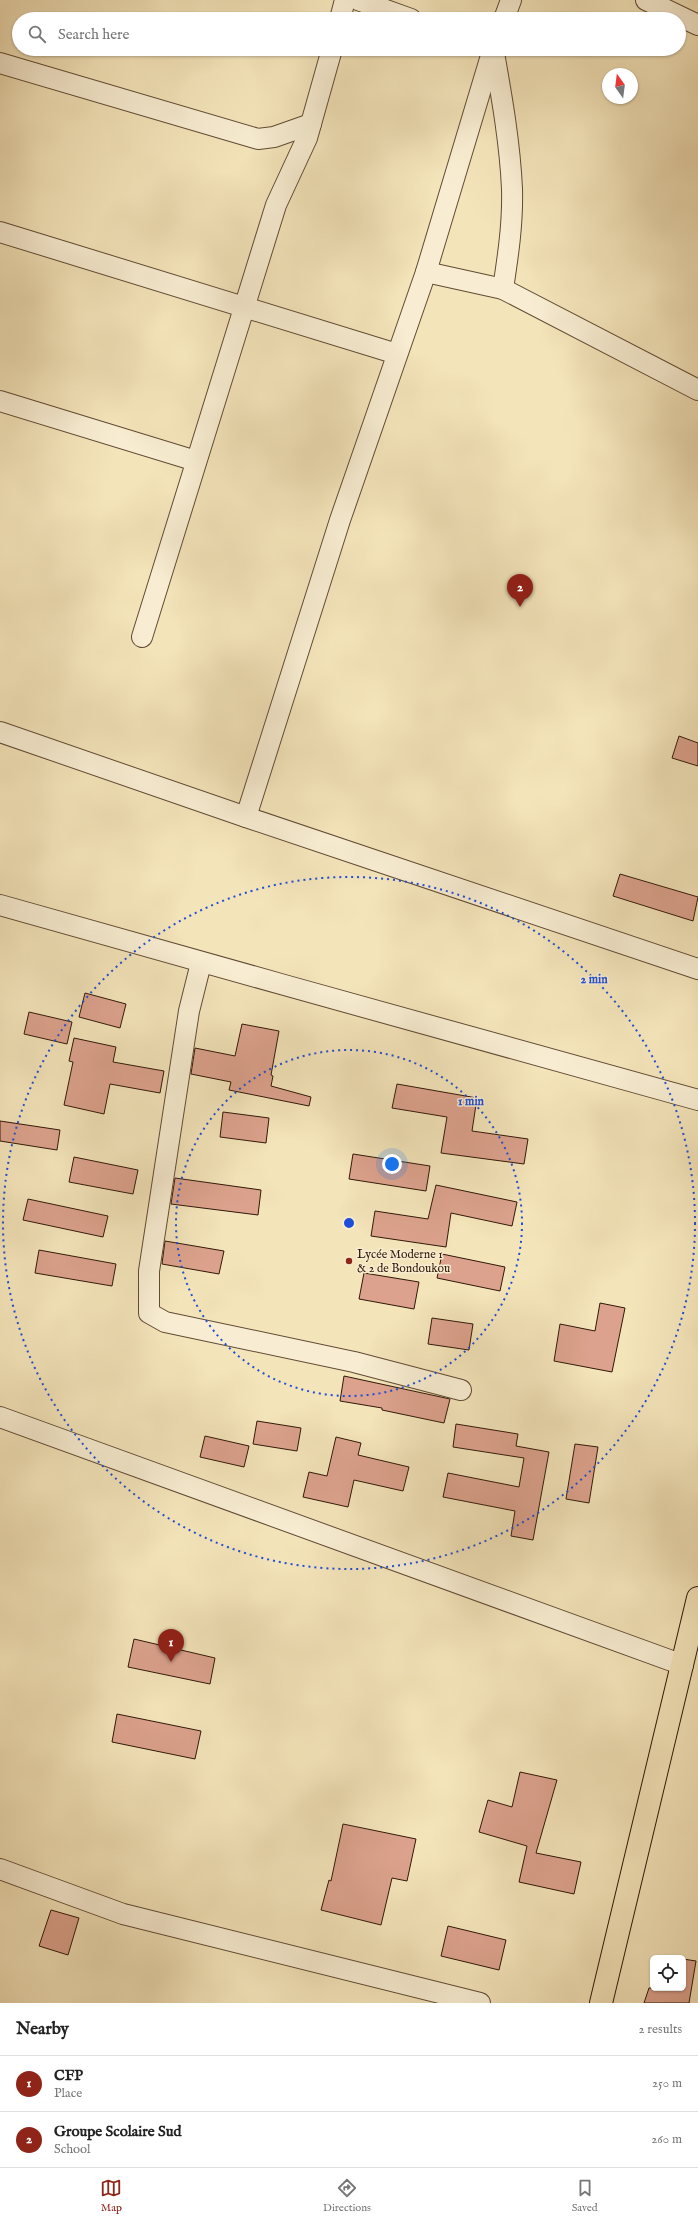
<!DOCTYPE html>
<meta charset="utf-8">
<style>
body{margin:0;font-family:"IM FELL English",serif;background:#f6f6f6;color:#222}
.controls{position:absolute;right:12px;bottom:12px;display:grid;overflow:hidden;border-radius:6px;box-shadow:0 1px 3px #0004}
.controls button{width:36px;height:36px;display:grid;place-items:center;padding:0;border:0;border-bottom:1px solid #e0e0e0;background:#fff;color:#222;font:20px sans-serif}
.compass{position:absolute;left:602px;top:68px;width:36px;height:36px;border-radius:50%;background:#fff;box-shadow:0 1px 3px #0004;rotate:346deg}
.you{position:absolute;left:392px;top:1164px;width:14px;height:14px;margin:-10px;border:3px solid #fff;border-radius:50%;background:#1a73e8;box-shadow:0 0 0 6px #1a73e833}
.badge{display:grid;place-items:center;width:26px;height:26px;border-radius:50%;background:#8f2418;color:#fff;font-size:13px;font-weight:700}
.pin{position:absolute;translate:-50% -33px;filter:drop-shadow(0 1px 2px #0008)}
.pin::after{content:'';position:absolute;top:21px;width:14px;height:12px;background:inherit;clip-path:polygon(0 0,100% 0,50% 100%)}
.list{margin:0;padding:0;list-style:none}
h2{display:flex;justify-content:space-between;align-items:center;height:52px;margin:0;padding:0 16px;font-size:17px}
h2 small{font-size:13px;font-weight:400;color:#767676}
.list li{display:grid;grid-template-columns:26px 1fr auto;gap:12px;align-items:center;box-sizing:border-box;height:56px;padding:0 16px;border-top:1px solid #e0e0e0}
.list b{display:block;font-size:15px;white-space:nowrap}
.list p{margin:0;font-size:13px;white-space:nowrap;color:#767676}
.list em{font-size:13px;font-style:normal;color:#767676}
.icon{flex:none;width:22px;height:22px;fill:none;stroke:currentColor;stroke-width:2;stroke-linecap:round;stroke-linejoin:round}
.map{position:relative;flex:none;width:698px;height:2003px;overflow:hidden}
.search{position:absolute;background:#fff;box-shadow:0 1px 3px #0004;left:12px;right:12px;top:12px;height:44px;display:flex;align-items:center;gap:10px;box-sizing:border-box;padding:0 14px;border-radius:22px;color:#767676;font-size:15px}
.sheet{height:164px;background:#fff}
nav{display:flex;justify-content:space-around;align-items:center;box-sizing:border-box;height:56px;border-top:1px solid #e0e0e0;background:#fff;font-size:11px;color:#767676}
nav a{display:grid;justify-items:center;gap:2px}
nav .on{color:#8f2418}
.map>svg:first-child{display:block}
.building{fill:#dca28d;stroke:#301808}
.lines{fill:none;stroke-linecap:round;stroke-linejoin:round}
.minor-casing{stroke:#614b34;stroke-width:22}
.major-casing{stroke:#301808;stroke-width:24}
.minor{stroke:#f8edd2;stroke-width:20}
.major{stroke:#f4e4ba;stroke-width:22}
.ring{fill:none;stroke:#1d4ed8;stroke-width:2;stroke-dasharray:2 4}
.poi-dot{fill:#8f2418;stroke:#f8edd2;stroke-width:1.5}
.labels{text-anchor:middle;stroke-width:3;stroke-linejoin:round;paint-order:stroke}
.poi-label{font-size:12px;fill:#301808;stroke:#f8edd2;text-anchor:start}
.centre{fill:#1d4ed8;stroke:#f8edd2;stroke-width:2}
.ring-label{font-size:12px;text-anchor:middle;font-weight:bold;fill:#1d4ed8;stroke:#f8edd2;stroke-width:3;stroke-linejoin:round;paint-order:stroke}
</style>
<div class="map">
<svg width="698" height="2003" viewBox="0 0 698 2003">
<rect width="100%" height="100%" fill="#f4e4ba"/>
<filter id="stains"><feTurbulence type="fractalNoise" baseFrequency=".005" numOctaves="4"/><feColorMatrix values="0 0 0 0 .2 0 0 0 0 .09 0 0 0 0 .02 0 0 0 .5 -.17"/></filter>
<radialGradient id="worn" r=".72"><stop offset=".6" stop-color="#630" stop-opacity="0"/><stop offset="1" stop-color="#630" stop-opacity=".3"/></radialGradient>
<g class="building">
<polygon points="679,736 698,743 698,766 672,758"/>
<polygon points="620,874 698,897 693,921 613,896"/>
<polygon points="85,993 126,1004 120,1028 79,1017"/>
<polygon points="29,1012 72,1022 67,1044 24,1034"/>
<polygon points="242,1024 279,1031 271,1075 273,1076 271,1086 311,1097 309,1106 229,1090 231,1082 191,1074 195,1048 235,1056"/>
<polygon points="74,1038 116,1047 113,1062 164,1071 160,1093 110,1084 104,1114 64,1105 73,1062 69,1061"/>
<polygon points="397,1084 477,1098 472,1131 528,1139 524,1164 441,1153 447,1117 392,1108"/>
<polygon points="223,1112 269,1118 266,1143 220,1137"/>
<polygon points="0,1121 60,1130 57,1150 0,1141"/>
<polygon points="353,1154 430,1166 426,1191 349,1179"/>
<polygon points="74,1157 138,1170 133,1194 69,1182"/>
<polygon points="175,1178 261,1190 258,1215 171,1204"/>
<polygon points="436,1185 517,1202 512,1226 451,1213 446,1247 371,1236 375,1211 428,1219"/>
<polygon points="28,1199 108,1216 103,1237 23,1220"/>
<polygon points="165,1241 224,1251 219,1274 162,1264"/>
<polygon points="39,1250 116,1264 112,1286 35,1273"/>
<polygon points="442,1254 505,1267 500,1291 437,1278"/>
<polygon points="364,1273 419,1282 414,1309 359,1299"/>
<polygon points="600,1303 625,1308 612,1372 554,1361 560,1324 595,1331"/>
<polygon points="432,1318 473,1324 469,1350 428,1344"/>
<polygon points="344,1376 450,1399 444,1423 382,1410 382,1408 340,1401"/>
<polygon points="257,1421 301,1428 297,1451 253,1444"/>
<polygon points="456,1424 518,1434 516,1446 549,1452 533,1540 511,1536 515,1511 443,1497 448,1473 519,1487 524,1458 453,1447"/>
<polygon points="205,1436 249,1446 244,1467 200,1457"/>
<polygon points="336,1437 361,1443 358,1455 409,1467 403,1491 354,1480 348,1507 303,1497 309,1472 327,1476"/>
<polygon points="575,1444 598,1447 589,1503 566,1499"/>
<polygon points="134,1639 215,1658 210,1684 128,1667"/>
<polygon points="117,1714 201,1731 195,1759 112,1742"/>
<polygon points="520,1772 557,1780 536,1853 581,1862 574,1894 519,1882 527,1846 479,1832 488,1800 512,1807"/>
<polygon points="343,1824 416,1839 407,1881 392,1878 381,1925 321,1910 329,1880 331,1881"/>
<polygon points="51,1910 79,1918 68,1955 39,1946"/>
<polygon points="448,1926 506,1940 499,1970 441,1956"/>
<polygon points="683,1959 696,1961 689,2003 644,2003 649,1988 683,1988"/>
</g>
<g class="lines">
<defs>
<g id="minor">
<polyline points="358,0 411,19"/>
<polyline points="646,0 698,25"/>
<polyline points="340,19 345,0"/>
<polyline points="504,19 511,0"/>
<path d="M494,53C502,98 510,144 512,189C513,223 508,256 503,289"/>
<polyline points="0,63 258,139 274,137 311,124"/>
<polyline points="0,232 397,354"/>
<polyline points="426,272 503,289 698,390"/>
<polyline points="0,401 196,461"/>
<polyline points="142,637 276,205 307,138 332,49"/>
<polyline points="0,732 246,817 698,969"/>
<polyline points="246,817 340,520 426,272 493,49"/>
<path d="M0,905C232,972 466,1034 698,1100"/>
<polyline points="201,963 189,1011 149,1271 149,1313 165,1322 354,1362 461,1390"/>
<polyline points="0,1417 683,1665"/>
<polyline points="0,1869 123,1914 480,2003"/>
</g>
<polyline id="major" points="601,2003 698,1598"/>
</defs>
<use href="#minor" class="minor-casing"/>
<use href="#major" class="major-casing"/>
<use href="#minor" class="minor"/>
<use href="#major" class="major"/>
</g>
<g class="ring">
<circle cx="349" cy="1223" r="173"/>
<circle cx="349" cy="1223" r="346"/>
</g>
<circle class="poi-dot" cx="349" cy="1261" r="4"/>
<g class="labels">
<g class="poi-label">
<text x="357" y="1258">Lycée Moderne 1<tspan x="357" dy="14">&amp; 2 de Bondoukou</tspan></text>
</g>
</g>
<circle cx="349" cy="1223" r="6" class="centre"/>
<g class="ring-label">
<text x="594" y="983">2 min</text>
<text x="471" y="1105">1 min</text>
</g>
<rect width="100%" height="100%" filter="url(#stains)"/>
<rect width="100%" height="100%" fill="url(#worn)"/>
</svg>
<div class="controls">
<button><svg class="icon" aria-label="locate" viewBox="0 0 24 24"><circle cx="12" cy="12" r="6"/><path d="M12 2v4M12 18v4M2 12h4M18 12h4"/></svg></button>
</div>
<svg class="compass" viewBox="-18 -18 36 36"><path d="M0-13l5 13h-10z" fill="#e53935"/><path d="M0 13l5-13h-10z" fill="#767676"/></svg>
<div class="you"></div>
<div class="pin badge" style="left:171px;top:1662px">1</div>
<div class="pin badge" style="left:520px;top:607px">2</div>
<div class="search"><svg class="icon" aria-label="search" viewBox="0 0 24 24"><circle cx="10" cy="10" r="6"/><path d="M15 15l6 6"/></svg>Search here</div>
</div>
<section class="sheet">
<h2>Nearby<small>2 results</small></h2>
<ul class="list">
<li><span class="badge">1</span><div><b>CFP</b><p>Place</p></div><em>250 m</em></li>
<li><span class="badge">2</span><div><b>Groupe Scolaire Sud</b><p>School</p></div><em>260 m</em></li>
</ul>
</section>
<nav>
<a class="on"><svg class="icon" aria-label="map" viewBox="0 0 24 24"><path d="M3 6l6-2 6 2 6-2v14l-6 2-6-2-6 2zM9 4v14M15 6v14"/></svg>Map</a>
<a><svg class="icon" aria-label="directions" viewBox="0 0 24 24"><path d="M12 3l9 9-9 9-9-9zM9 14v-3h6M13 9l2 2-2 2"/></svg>Directions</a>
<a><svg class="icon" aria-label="saved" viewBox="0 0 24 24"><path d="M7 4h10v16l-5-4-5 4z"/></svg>Saved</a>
</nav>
